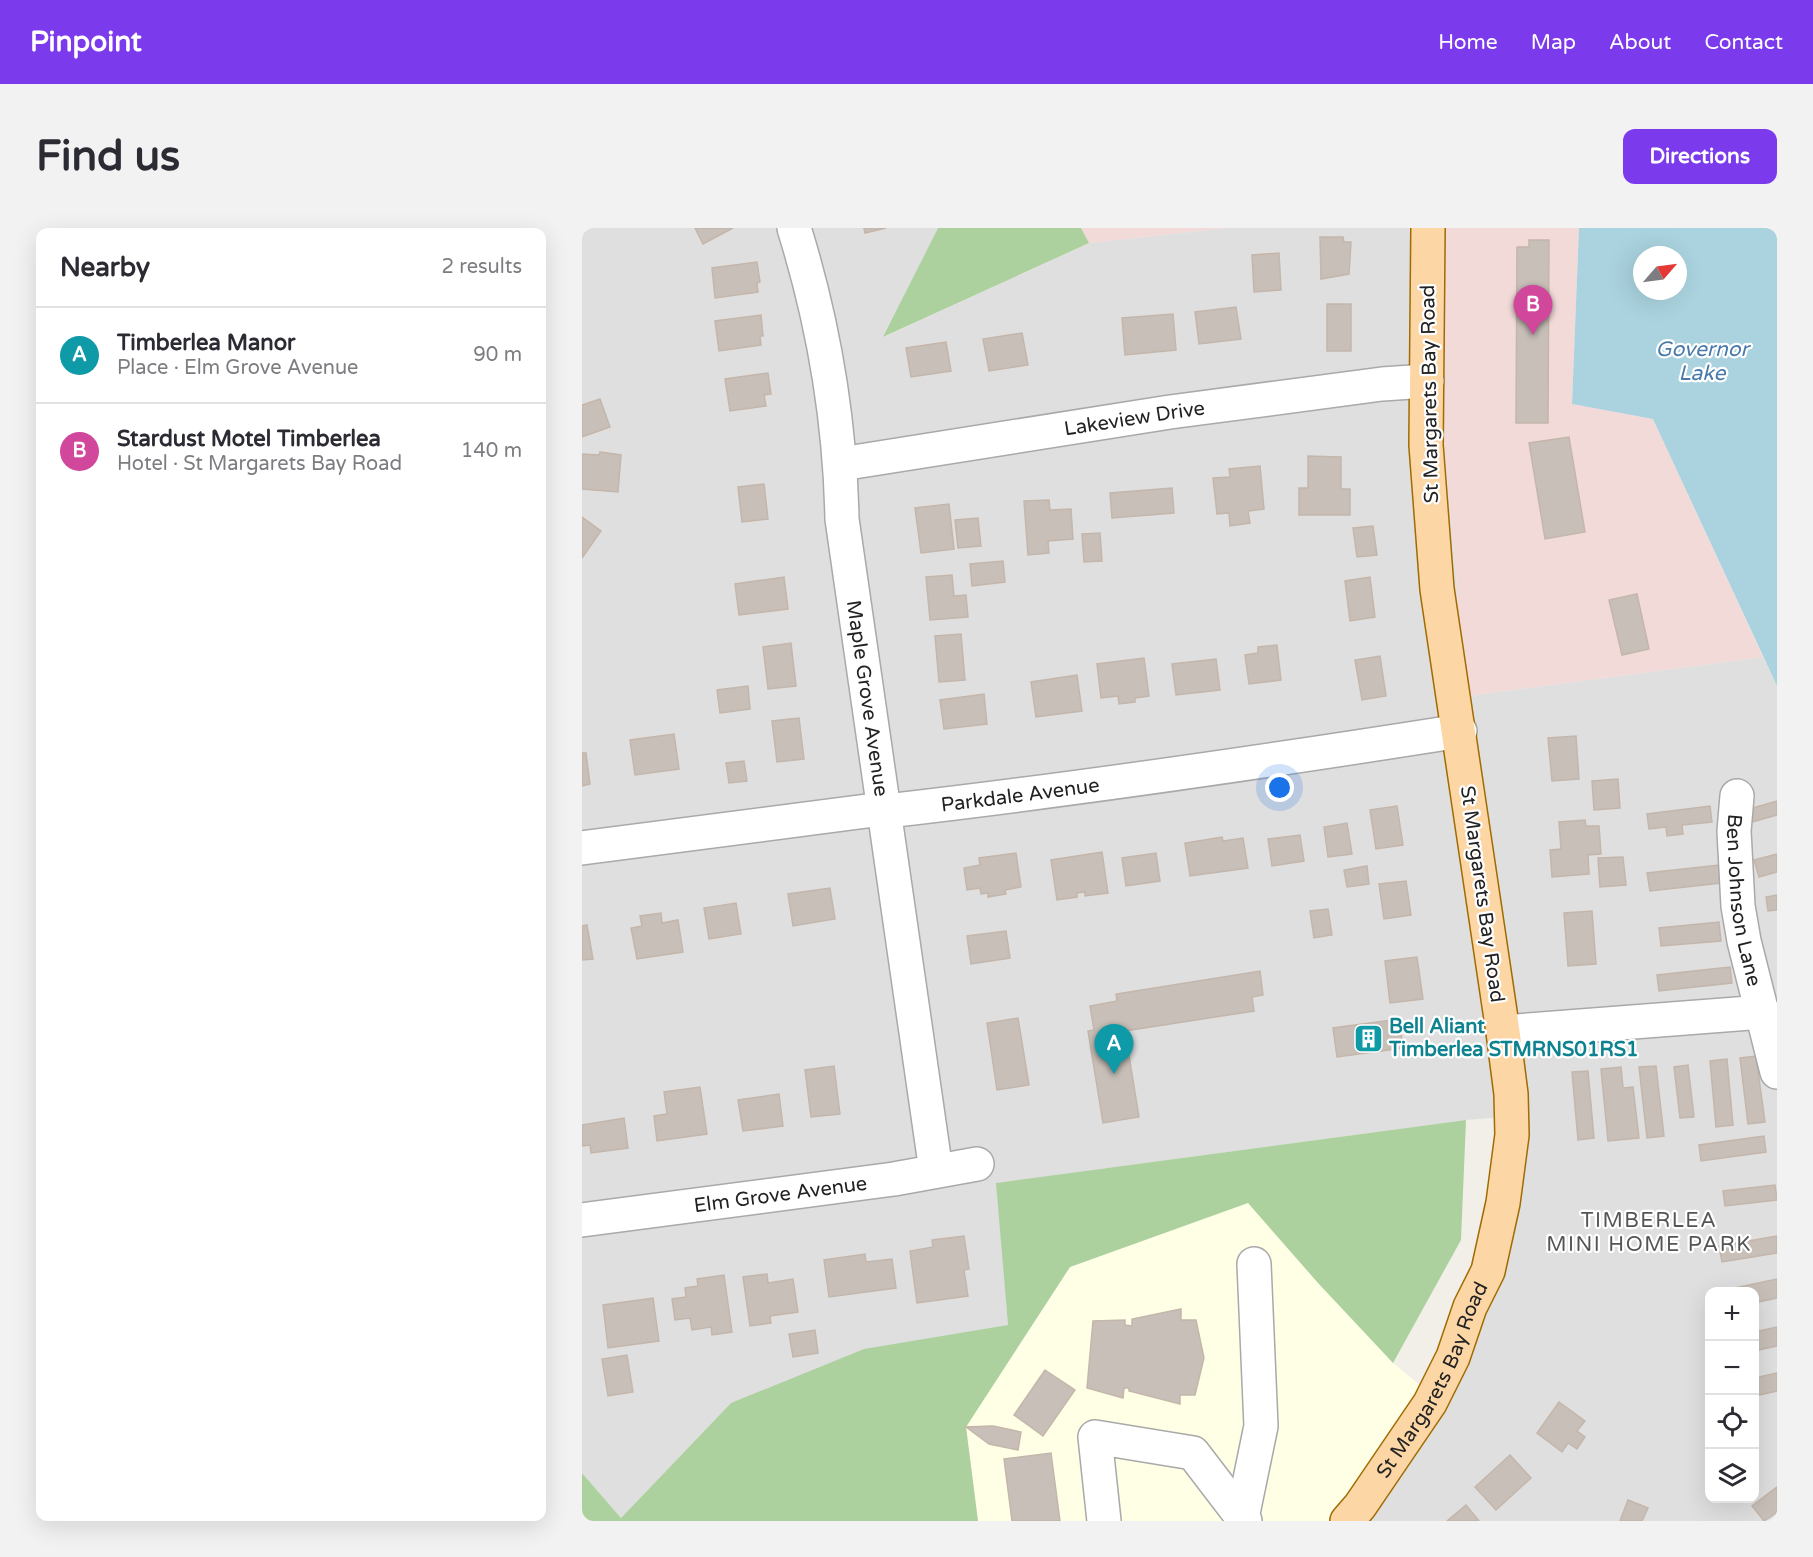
<!DOCTYPE html>
<meta charset="utf-8">
<style>
body{margin:0;font-family:"Varela Round",sans-serif;background:#f2f2f3;color:#2b2b33}
.controls{position:absolute;right:18px;bottom:18px;display:grid;overflow:hidden;border-radius:12px;box-shadow:0 6px 24px #0002}
.controls button{width:54px;height:54px;display:grid;place-items:center;padding:0;border:0;border-bottom:2px solid #e1e1e2;background:#fff;color:#2b2b33;font:30px sans-serif}
.compass{position:absolute;left:1051px;top:18px;width:54px;height:54px;border-radius:50%;background:#fff;box-shadow:0 6px 24px #0002;rotate:62deg}
.you{position:absolute;left:698px;top:560px;width:21px;height:21px;margin:-15px;border:4px solid #fff;border-radius:50%;background:#1a73e8;box-shadow:0 0 0 9px #1a73e833}
.badge{display:grid;place-items:center;width:39px;height:39px;border-radius:50%;background:#7c3aed;color:#fff;font-size:20px;font-weight:700}
.pin{position:absolute;translate:-50% -50px;filter:drop-shadow(0 2px 3px #0008)}
.pin::after{content:'';position:absolute;top:32px;width:21px;height:18px;background:inherit;clip-path:polygon(0 0,100% 0,50% 100%)}
.list{margin:0;padding:0;list-style:none}
h2{display:flex;justify-content:space-between;align-items:center;height:78px;margin:0;padding:0 24px;font-size:26px}
h2 small{font-size:20px;font-weight:400;color:#7c7c81}
.list li{display:grid;grid-template-columns:39px 1fr auto;gap:18px;align-items:center;box-sizing:border-box;height:96px;padding:0 24px;border-top:2px solid #e1e1e2}
.list b{display:block;font-size:22px;white-space:nowrap}
.list p{margin:0;font-size:20px;white-space:nowrap;color:#7c7c81}
.list em{font-size:20px;font-style:normal;color:#7c7c81}
.icon{flex:none;width:33px;height:33px;fill:none;stroke:currentColor;stroke-width:2;stroke-linecap:round;stroke-linejoin:round}
.map{position:relative;flex:none;width:1195px;height:1293px;overflow:hidden;border-radius:12px}
header{display:flex;align-items:center;gap:36px;box-sizing:border-box;height:84px;padding:0 30px;background:#7c3aed;color:#fff}
header strong{font-size:28px}
nav{display:flex;gap:33px;margin-inline-start:auto;font-size:21px}
.intro{display:flex;align-items:center;justify-content:space-between;box-sizing:border-box;height:144px;padding:0 36px}
h1{margin:0;font-size:42px}
.button{padding:15px 27px;border-radius:12px;background:#7c3aed;color:#fff;font-size:21px;font-weight:700}
main{display:flex;gap:36px;padding:0 36px}
aside{flex:1;background:#fff;border-radius:12px;box-shadow:0 6px 24px #0002}
.map>svg:first-child{display:block}
.residential{fill:#e0dfdf;fill-rule:evenodd}
.commercial{fill:#f2dad9}
.education{fill:#ffffe5}
.forest{fill:#add19e}
.water{fill:#aad3df;fill-rule:evenodd}
.building{fill:#c7bfb8;stroke:#c4b6ab;stroke-width:1.5}
.lines{fill:none;stroke-linecap:round;stroke-linejoin:round}
.minor-casing{stroke:#a9a9a9;stroke-width:36}
.major-casing{stroke:#a06b00;stroke-width:36}
.minor{stroke:#fff;stroke-width:33}
.major{stroke:#fcd6a4;stroke-width:33}
.labels{text-anchor:middle;stroke-width:4.5;stroke-linejoin:round;paint-order:stroke}
.street-label{font-size:20px;fill:#222;stroke:#fff}
.culture-label{font-size:20px;font-weight:bold;fill:#0d838f;stroke:#fff;text-anchor:start}
.water-label{font-size:21px;font-style:italic;fill:#4a7aab;stroke:#fff}
.neighbourhood-label{font-size:21px;letter-spacing:1.5px;fill:#555;stroke:#fff}
</style>
<header>
<strong>Pinpoint</strong>
<nav><a>Home</a><a>Map</a><a>About</a><a>Contact</a></nav>
</header>
<div class="intro"><h1>Find us</h1><a class="button">Directions</a></div>
<main>
<aside>
<h2>Nearby<small>2 results</small></h2>
<ul class="list">
<li><span class="badge" style="background:#0f9aa8">A</span><div><b>Timberlea Manor</b><p>Place · Elm Grove Avenue</p></div><em>90 m</em></li>
<li><span class="badge" style="background:#d1479c">B</span><div><b>Stardust Motel Timberlea</b><p>Hotel · St Margarets Bay Road</p></div><em>140 m</em></li>
</ul>
</aside>
<div class="map">
<svg width="1195" height="1293" viewBox="0 0 1195 1293">
<rect width="100%" height="100%" fill="#f2efe9"/>
<path class="residential" d="M0,0H356L302,109L507,15L644,0H841L875,357L878,469L1181,429L1195,458V1293H750L792,1242L919,1018L936,888L884,892L415,955L426,1097L149,1175L39,1290L0,1245ZM1128,1064H1172V1270H1128Z"/>
<g class="commercial">
<polygon points="499,0 644,0 507,15"/>
<polygon points="841,0 997,0 990,176 1071,191 1181,429 878,469 875,357"/>
</g>
<polygon class="education" points="666,974 811,1135 845,1163 750,1293 396,1293 384,1199 488,1039"/>
<g class="forest">
<polygon points="356,0 499,0 507,15 301,109"/>
<polygon points="884,892 879,1012 811,1135 736,1055 666,975 488,1039 384,1199 396,1293 0,1293 0,1245 39,1290 149,1175 282,1121 426,1097 414,955"/>
</g>
<path class="water" d="M997,0H1195V458L1071,191L990,176ZM1060,27H1096V63H1060Z"/>
<g class="building">
<polygon points="113,0 151,0 121,16"/>
<polygon points="282,0 304,0 283,5"/>
<polygon points="738,9 761,9 762,14 769,14 767,46 739,51"/>
<polygon points="947,12 967,12 966,195 934,195 935,19 947,19"/>
<polygon points="697,25 699,62 672,64 670,27"/>
<polygon points="175,34 178,54 175,55 176,64 133,70 130,40"/>
<rect x="745" y="76" width="24" height="47"/>
<polygon points="654,79 659,111 617,116 613,84"/>
<polygon points="591,86 594,122 543,127 540,90"/>
<polygon points="179,87 181,108 178,108 179,117 137,123 133,93"/>
<polygon points="440,105 446,137 407,143 401,111"/>
<polygon points="364,114 369,143 329,149 324,120"/>
<polygon points="186,145 189,166 182,167 184,178 148,183 143,151"/>
<polygon points="18,171 28,199 0,209 0,177"/>
<polygon points="987,209 1003,304 963,311 947,215"/>
<polygon points="18,224 39,227 36,264 0,261 0,226 17,227"/>
<polygon points="726,228 759,229 759,261 768,261 768,287 717,287 717,260 726,260"/>
<polygon points="678,238 682,281 666,283 668,295 648,298 647,285 635,286 631,250 648,249 647,241"/>
<polygon points="182,256 186,291 160,294 156,259"/>
<polygon points="590,260 592,285 530,290 528,265"/>
<polygon points="467,272 468,282 489,281 491,311 466,313 467,325 446,327 442,273"/>
<polygon points="367,276 372,321 339,325 333,280"/>
<polygon points="0,289 19,303 0,330"/>
<polygon points="396,290 399,318 376,320 373,292"/>
<polygon points="791,298 795,327 775,329 771,300"/>
<polygon points="518,305 520,333 502,334 500,306"/>
<polygon points="421,333 423,354 390,358 388,336"/>
<polygon points="370,347 372,368 384,367 386,389 348,392 344,349"/>
<polygon points="202,349 206,381 157,387 153,356"/>
<polygon points="788,349 793,389 768,393 763,353"/>
<polygon points="1055,366 1067,421 1040,427 1027,372"/>
<polygon points="379,406 383,452 357,454 353,408"/>
<polygon points="209,415 214,458 186,461 181,419"/>
<polygon points="695,417 699,452 667,456 663,427 676,425 676,419"/>
<polygon points="798,428 804,468 780,472 773,432"/>
<polygon points="562,430 567,468 553,470 553,474 537,476 536,468 519,470 515,436"/>
<polygon points="634,431 638,462 594,467 590,436"/>
<polygon points="495,447 500,483 454,489 449,454"/>
<polygon points="166,458 168,481 138,485 135,462"/>
<polygon points="402,466 405,496 362,501 358,472"/>
<polygon points="217,490 222,531 195,534 190,493"/>
<polygon points="92,506 97,541 53,547 48,512"/>
<polygon points="994,508 997,551 970,553 966,510"/>
<polygon points="0,525 4,525 8,556 0,558"/>
<polygon points="162,533 165,553 147,555 144,535"/>
<polygon points="1036,551 1038,580 1012,582 1010,553"/>
<polygon points="1195,573 1195,587 1170,594 1167,581"/>
<polygon points="815,578 821,617 794,621 788,582"/>
<polygon points="1128,578 1130,594 1100,597 1101,606 1085,608 1084,599 1067,601 1065,586"/>
<polygon points="1003,592 1004,598 1017,598 1019,626 1006,627 1007,646 970,649 968,622 979,621 977,594"/>
<polygon points="765,595 770,626 746,629 742,599"/>
<polygon points="718,607 722,633 690,638 686,611"/>
<polygon points="640,609 641,613 661,610 666,640 608,648 603,615"/>
<polygon points="520,624 526,665 503,668 503,664 495,665 495,669 475,672 469,632"/>
<polygon points="434,625 439,659 423,662 424,666 406,669 406,665 399,666 398,660 385,662 382,640 398,637 397,630"/>
<polygon points="574,625 578,653 544,658 540,630"/>
<polygon points="1195,626 1195,644 1177,649 1172,632"/>
<polygon points="1041,629 1044,657 1018,659 1016,630"/>
<polygon points="1137,637 1139,655 1068,663 1065,645"/>
<polygon points="785,638 787,656 765,659 762,642"/>
<polygon points="824,653 829,687 802,691 797,656"/>
<polygon points="248,660 253,691 211,698 206,666"/>
<polygon points="1195,667 1195,682 1186,683 1184,669"/>
<polygon points="154,675 159,706 127,711 122,680"/>
<polygon points="746,681 750,707 732,710 728,683"/>
<polygon points="1010,683 1014,736 986,738 982,685"/>
<polygon points="79,685 80,695 96,692 101,724 55,731 49,700 60,698 58,688"/>
<polygon points="1137,694 1139,713 1079,718 1077,700"/>
<polygon points="5,697 11,731 0,732 0,698"/>
<polygon points="424,703 428,730 389,736 385,708"/>
<polygon points="835,729 841,771 808,775 803,733"/>
<polygon points="1148,739 1150,755 1077,763 1075,747"/>
<polygon points="678,743 681,767 670,769 672,783 543,803 557,889 521,895 506,803 512,802 508,778 535,773 534,766"/>
<polygon points="436,790 447,857 415,862 405,795"/>
<polygon points="817,791 821,820 755,829 751,800"/>
<polygon points="1174,828 1183,894 1166,896 1158,830"/>
<polygon points="1145,831 1151,897 1134,899 1128,833"/>
<polygon points="1106,837 1112,889 1098,890 1092,839"/>
<polygon points="252,838 258,886 229,889 223,842"/>
<polygon points="1074,838 1082,908 1065,910 1057,839"/>
<polygon points="1039,839 1041,860 1051,859 1057,910 1026,913 1019,841"/>
<polygon points="1006,843 1012,910 996,912 990,844"/>
<polygon points="118,859 125,906 75,913 72,888 85,886 82,864"/>
<polygon points="197,866 201,898 161,903 156,872"/>
<polygon points="42,890 46,920 9,925 8,917 0,918 0,897"/>
<polygon points="1182,908 1184,924 1119,933 1117,917"/>
<polygon points="1193,957 1195,972 1143,978 1141,963"/>
<polygon points="382,1008 387,1041 382,1042 386,1068 335,1075 328,1023 351,1019 350,1012"/>
<polygon points="1195,1008 1195,1025 1140,1034 1137,1018"/>
<polygon points="283,1026 284,1034 310,1031 314,1060 247,1069 242,1032"/>
<polygon points="185,1046 186,1055 211,1051 216,1084 188,1088 189,1095 168,1098 161,1049"/>
<polygon points="142,1047 150,1104 130,1107 129,1099 110,1102 108,1090 93,1092 90,1071 104,1069 103,1060 116,1058 115,1051"/>
<polygon points="1195,1051 1195,1070 1172,1075 1172,1064 1134,1064"/>
<polygon points="71,1070 77,1113 26,1120 21,1077"/>
<polygon points="599,1081 599,1092 614,1092 622,1130 613,1167 598,1167 598,1176 547,1163 547,1160 542,1160 541,1170 505,1160 511,1093 543,1092 543,1097 550,1098 550,1091"/>
<polygon points="1195,1099 1195,1118 1172,1123 1172,1104"/>
<polygon points="233,1102 236,1125 211,1129 207,1106"/>
<polygon points="45,1127 51,1164 26,1168 20,1131"/>
<polygon points="463,1142 493,1162 461,1208 432,1187"/>
<polygon points="1195,1145 1195,1163 1173,1168 1172,1150"/>
<polygon points="977,1174 1003,1193 995,1203 1003,1209 995,1221 986,1215 980,1224 955,1205"/>
<polygon points="411,1198 439,1204 436,1222 407,1216 384,1199"/>
<polygon points="469,1225 478,1293 430,1293 422,1231"/>
<polygon points="928,1227 949,1250 914,1282 893,1259"/>
<polygon points="1195,1259 1195,1284 1182,1293 1170,1278"/>
<polygon points="1046,1272 1066,1280 1060,1293 1038,1293"/>
<polygon points="884,1277 897,1293 865,1293"/>
</g>
<g class="lines">
<defs>
<g id="minor">
<path id="s1" d="M212,0C241,93 258,193 260,291L354,943"/>
<path id="s2" d="M259,236L588,184L800,156L845,153"/>
<path id="s3" d="M1155,568L1152,603L1156,678L1162,713L1195,844"/>
<path id="s4" d="M0,620L300,581L305,583C497,561 687,533 878,503"/>
<polyline points="921,804 1181,784"/>
<path id="s5" d="M0,992L312,951L395,936"/>
<polyline points="660,1290 679,1198 672,1036"/>
<polyline points="522,1293 513,1209 611,1225 663,1293"/>
</g>
<g id="major">
<path id="s6" d="M765,1293L778,1278L848,1175L871,1129L888,1079L906,1043L921,975L930,907L929,866L921,804L855,361L844,217L846,0"/>
</g>
</defs>
<use href="#minor" class="minor-casing"/>
<use href="#major" class="major-casing"/>
<use href="#minor" class="minor"/>
<use href="#major" class="major"/>
</g>
<defs>
<symbol id="building-square" viewBox="-11 -11 22 22"><rect x="-9" y="-9" width="18" height="18" rx="4" fill="#0f9aa8" stroke="#fff"/><path d="M-4-6H4V6H1V3H-1V6H-4ZM-2.5-4.3h1.7v1.8h-1.7ZM.8-4.3h1.7v1.8H.8ZM-2.5-1h1.7V.8h-1.7ZM.8-1h1.7V.8H.8Z" fill="#fff"/></symbol>
</defs>
<g fill-rule="evenodd">
<use href="#building-square" x="770" y="794" width="33" height="33"/>
</g>
<g class="labels">
<g class="street-label">
<text transform="translate(847 166) rotate(-91)" y="7">St Margarets Bay Road</text>
<text dy="7" stroke="none"><textPath href="#s2" startOffset="297">Lakeview Drive</textPath></text>
<text dy="7" stroke="none"><textPath href="#s1" startOffset="477">Maple Grove Avenue</textPath></text>
<text dy="7" stroke="none"><textPath href="#s4" startOffset="442">Parkdale Avenue</textPath></text>
<text transform="translate(901 666) rotate(82)" y="7">St Margarets Bay Road</text>
<text dy="7" stroke="none"><textPath href="#s3" startOffset="105">Ben Johnson Lane</textPath></text>
<text dy="7" stroke="none"><textPath href="#s5" startOffset="200">Elm Grove Avenue</textPath></text>
<text dy="7" stroke="none"><textPath href="#s6" startOffset="166">St Margarets Bay Road</textPath></text>
</g>
<g class="culture-label">
<text x="807" y="805">Bell Aliant<tspan x="807" dy="23">Timberlea STMRNS01RS1</tspan></text>
</g>
<g class="water-label">
<text x="1120" y="128">Governor<tspan x="1120" dy="24">Lake</tspan></text>
</g>
<g class="neighbourhood-label">
<text x="1067" y="999">TIMBERLEA<tspan x="1067" dy="24">MINI HOME PARK</tspan></text>
</g>
</g>
</svg>
<div class="controls">
<button>+</button>
<button>−</button>
<button><svg class="icon" aria-label="locate" viewBox="0 0 24 24"><circle cx="12" cy="12" r="6"/><path d="M12 2v4M12 18v4M2 12h4M18 12h4"/></svg></button>
<button><svg class="icon" aria-label="layers" viewBox="0 0 24 24"><path d="M12 4l9 5-9 5-9-5zM3 14l9 5 9-5"/></svg></button>
</div>
<svg class="compass" viewBox="-18 -18 36 36"><path d="M0-13l5 13h-10z" fill="#e53935"/><path d="M0 13l5-13h-10z" fill="#7c7c81"/></svg>
<div class="you"></div>
<div class="pin badge" style="left:532px;top:846px;background:#0f9aa8">A</div>
<div class="pin badge" style="left:951px;top:107px;background:#d1479c">B</div>
</div>
</main>
